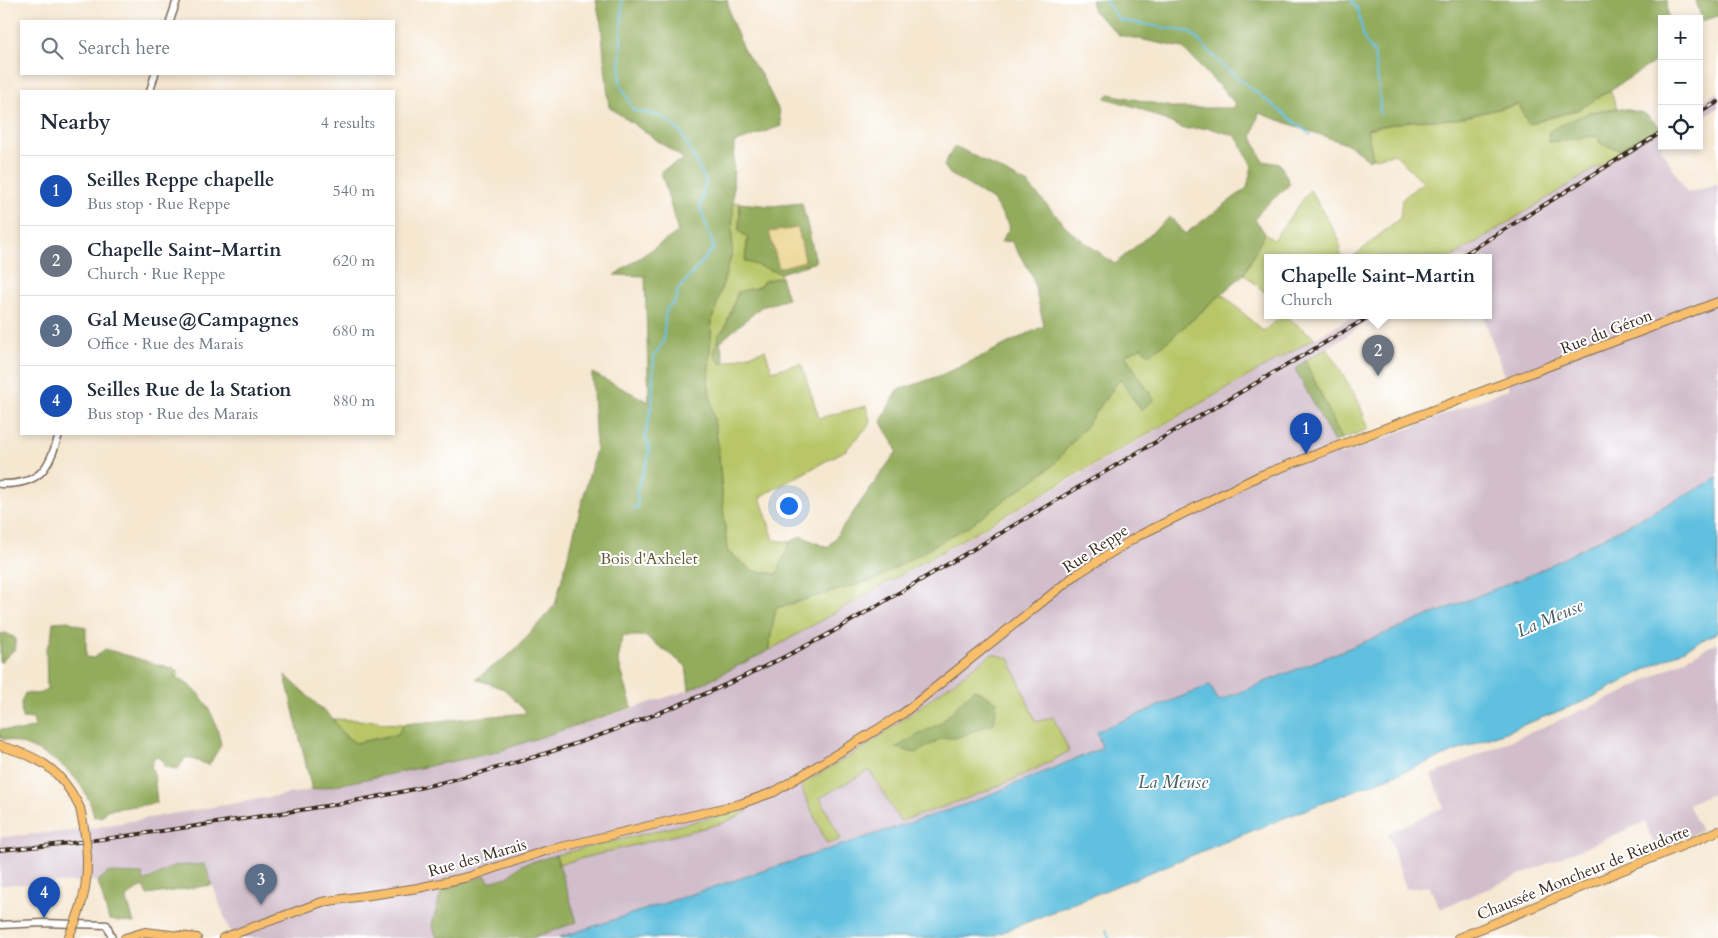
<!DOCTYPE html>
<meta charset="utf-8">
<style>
body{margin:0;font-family:Cardo,serif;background:#f6f6f7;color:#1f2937}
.controls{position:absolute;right:15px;top:15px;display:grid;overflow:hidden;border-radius:0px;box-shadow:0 2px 8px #0003}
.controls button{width:45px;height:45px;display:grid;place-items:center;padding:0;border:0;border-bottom:1px solid #e0e1e3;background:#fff;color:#1f2937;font:25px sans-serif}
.you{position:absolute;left:788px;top:505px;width:18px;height:18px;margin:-12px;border:4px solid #fff;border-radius:50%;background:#1a73e8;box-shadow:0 0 0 8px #1a73e833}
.badge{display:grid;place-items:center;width:32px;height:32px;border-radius:50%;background:#b45309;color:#fff;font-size:16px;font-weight:700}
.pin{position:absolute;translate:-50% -41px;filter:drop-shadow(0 1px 2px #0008)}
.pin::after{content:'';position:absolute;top:26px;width:18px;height:15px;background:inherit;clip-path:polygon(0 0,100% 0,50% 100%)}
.popup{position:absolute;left:1264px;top:254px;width:228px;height:65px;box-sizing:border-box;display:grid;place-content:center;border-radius:0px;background:#fff;filter:drop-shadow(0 1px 4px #0005);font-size:16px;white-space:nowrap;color:#747a83}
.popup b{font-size:19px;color:#1f2937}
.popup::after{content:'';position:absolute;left:50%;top:100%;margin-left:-10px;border:10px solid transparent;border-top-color:#fff}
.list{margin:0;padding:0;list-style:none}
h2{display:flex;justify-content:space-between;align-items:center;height:65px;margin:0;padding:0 20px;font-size:21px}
h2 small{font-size:16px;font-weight:400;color:#747a83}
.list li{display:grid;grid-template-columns:32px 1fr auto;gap:15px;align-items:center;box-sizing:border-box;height:70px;padding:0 20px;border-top:1px solid #e0e1e3}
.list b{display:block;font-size:19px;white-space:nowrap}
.list p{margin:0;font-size:16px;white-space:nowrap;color:#747a83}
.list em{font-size:16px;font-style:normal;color:#747a83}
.icon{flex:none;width:28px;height:28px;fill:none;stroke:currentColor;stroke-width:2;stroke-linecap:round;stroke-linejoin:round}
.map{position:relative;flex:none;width:1718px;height:938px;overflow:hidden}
.search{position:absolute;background:#fff;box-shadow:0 2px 8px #0003;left:20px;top:20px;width:375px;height:55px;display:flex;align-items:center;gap:12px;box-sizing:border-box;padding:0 18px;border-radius:0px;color:#747a83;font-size:19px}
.panel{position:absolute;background:#fff;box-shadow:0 2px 8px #0003;left:20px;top:90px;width:375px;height:345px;border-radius:0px}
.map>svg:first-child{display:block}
.industrial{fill:#d1bdcb}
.green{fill:#b8c668;stroke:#7a7843}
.forest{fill:#92ab5c;stroke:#666a3d}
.sand{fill:#eeda9e;stroke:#94825e}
.water{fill:#61c0df;stroke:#4e757e}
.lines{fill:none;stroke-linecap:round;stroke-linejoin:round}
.stream{stroke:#61c0df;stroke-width:2}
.minor-casing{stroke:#7c6c5c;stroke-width:9}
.major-casing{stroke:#7c6c5c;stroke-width:10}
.minor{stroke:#fff;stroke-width:6}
.major{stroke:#f8bf6c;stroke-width:8}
.rail-casing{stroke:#3b2a1e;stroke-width:4}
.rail{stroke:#fff;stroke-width:2;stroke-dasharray:5.5;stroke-linecap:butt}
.major-bridge-casing{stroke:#7c6c5c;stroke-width:10;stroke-linecap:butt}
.major-bridge{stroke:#f8bf6c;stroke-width:8}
.labels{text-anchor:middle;stroke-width:4;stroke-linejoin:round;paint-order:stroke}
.street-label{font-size:16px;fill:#3b2a1e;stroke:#fff}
.park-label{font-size:16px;fill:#605934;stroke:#fff}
.water-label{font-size:18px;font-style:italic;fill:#485e62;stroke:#fff}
</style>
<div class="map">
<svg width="1718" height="938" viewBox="0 0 1718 938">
<rect width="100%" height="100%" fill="#fff"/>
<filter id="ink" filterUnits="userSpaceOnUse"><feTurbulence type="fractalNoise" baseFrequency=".02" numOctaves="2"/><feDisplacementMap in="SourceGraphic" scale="10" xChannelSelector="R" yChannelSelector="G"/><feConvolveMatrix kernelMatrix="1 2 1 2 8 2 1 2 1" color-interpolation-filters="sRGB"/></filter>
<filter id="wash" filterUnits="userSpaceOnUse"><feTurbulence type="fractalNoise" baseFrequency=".0096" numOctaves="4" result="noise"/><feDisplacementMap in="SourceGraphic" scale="20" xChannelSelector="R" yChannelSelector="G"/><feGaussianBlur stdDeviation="1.12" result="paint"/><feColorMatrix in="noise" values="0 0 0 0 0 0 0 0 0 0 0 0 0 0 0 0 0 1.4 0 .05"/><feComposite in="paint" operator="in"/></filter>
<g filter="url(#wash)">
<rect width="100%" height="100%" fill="#f5e7d0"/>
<g class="industrial">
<polygon points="1718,92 1718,107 1699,120 1699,104"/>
<polygon points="1662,127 1662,145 1660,146 1687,193 1718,184 1718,478 1537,572 1217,701 1210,685 1097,731 1102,748 967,804 558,938 232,938 205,864 173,866 143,882 108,873 98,881 0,885 0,837 73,831 312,790 493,753 689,690 768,651 1074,478 1355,315 1379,315 1295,369 1341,455 1509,389 1483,315 1488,315 1488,257 1452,257"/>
<polygon points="1718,642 1718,792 1688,804 1701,831 1657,851 1645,822 1440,909 1429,886 1406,889 1388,833 1444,807 1431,775 1620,694"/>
</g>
<g class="green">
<polygon points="1610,90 1617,108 1589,112 1549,142 1597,136 1601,144 1624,151 1452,257 1353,257 1400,218 1402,199 1423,182 1395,154 1373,158 1367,129 1410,121 1456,119 1520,104 1529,124 1580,109"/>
<polygon points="1310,190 1339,239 1341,257 1268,257 1268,295 1244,274 1265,233 1273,240"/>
<polygon points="733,202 740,203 739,230 748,237 745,261 780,273 781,277 764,281 759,287 738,292 725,328 718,335 721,364 765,350 772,371 801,363 819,418 866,406 871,423 846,450 760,497 774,540 790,542 778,574 753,571 727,551 718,445 708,382 712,320 732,253"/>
<polygon points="1222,294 1263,331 1284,315 1315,338 768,651 776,608 876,579 1051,467 1085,427 1120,379 1140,409 1154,400 1125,355 1142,347 1149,355 1169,340"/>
<polygon points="1327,348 1358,400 1369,429 1342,439 1305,361"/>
<path d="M992,654L1009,658L1036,722L1053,717L1069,751C1017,782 957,803 900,821L869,770L820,798L841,839L827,844L800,785L865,747Z"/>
<polygon points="333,719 378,721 378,723 404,724 398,734 355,743 342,733"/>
<polygon points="747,809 747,812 723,823 559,864 556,855"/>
</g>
<g class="forest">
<path d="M596,0H727L731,18L743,49L762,76L779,111L781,126L734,143L732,253L712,320L708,381L718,445L727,551L753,571L777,574L790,542L801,536L828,548L897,451L881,422L897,390C949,376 996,348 1044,326L1032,275L1011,241L1001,242L1010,227L993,200L950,174L944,166L953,148H959L1028,184L1071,232L1115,264L1170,217L1185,234L1247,188L1252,166L1236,136L1209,128L1184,129L1139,108L1105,98L1109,94L1176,108H1233L1236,104L1183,48L1119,35L1094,12L1091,0H1667L1668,19H1662V44L1655,51L1656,61L1580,109L1528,124L1519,104L1456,119L1410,121L1367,129L1373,158L1368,160L1352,146L1259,113L1252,137L1263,161L1280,164L1290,184L1261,210L1255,220L1265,233L1244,274L1169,340L1149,355L1142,347L1125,355L1154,400L1141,410L1120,379L1085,427L1051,467L969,526L876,579L776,608L768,651L689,690L686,666L645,636H623L618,660L632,707L493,753L312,790L285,675L333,719L342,733L355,743L398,734L404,724L527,713L504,689L476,679L513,652L555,605L596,449L592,373L649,402L645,276L614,275L678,232L661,171L684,159L609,107L601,24Z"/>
<polygon points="1696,0 1718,0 1718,16 1702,21"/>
<polygon points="1617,108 1644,113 1661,128 1624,151 1601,144 1597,136 1549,142 1549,131 1590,112"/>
<polygon points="740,203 771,206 802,203 816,262 780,273 745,261 748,238 739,231"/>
<polygon points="781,277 788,299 761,307 720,342 725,362 721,364 714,355 718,335 725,328 738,292 759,287 764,281"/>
<polygon points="1305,361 1342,439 1334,442 1295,369"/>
<path d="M68,621L86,628V657L94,658L105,649L177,670V678C204,690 216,718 221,745L209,765L186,757L178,769L165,767L161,758L154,757L151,767L154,774L157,803L106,810L103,816L94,817C85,771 42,747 0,738V729L20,731L35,727L33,719L22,718L21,703L25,693L37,694L47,689L46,649L51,640L53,622Z"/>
<polygon points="6,633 15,638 15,649 0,663 0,634"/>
<polygon points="974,689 997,702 994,723 956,738 942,738 916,753 895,748 942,722"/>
<polygon points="556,855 577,922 532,938 437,938 432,925 442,889 486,876 489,882 508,877 521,865"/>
<polygon points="205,864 212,885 147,895 143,886 126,897 134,923 109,920 98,881 108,873 142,874 144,882 173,866"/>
</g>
<polygon class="sand" points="798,228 805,261 779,268 769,232"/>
<polygon class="water" points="1718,478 1718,632 1585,701 1284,818 988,938 558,938 967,804 1102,748 1097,731 1210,685 1218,701 1537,572"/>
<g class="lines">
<g class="stream">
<path d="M622,0L620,83L633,110L660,116L680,131L706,181L700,207L714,248L677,291V299L666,310L663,343L654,356L652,404L645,436C657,457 639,472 637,493C637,498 639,503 637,508H633"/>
<polyline points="1105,0 1119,20 1190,32 1224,67 1311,135"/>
<polyline points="1351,0 1358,10 1364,39 1374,53 1379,88 1380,114"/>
<polyline points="1106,930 1109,938"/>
</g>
</g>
</g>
<g filter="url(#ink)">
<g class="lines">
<defs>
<g id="minor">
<polyline points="170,21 177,0"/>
<polyline points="150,91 155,74"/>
<path d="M0,484C39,485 49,470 59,434"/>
<polyline points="0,925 43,923 107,925 112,938"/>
</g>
<g id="major">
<path d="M0,746C40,756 62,771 80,808"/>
<polyline points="125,938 145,932 197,938"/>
<polyline points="223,938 322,902 418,888 468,877 545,851 740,804 774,792 901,715 1077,574 1138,536 1259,476 1718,302"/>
<polyline points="1458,938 1718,831"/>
</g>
</defs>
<use href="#minor" class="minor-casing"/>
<use href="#major" class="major-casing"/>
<use href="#minor" class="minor"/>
<use href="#major" class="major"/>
<defs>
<g id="rail">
<polyline points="1699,113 1718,102"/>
<polyline points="1460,257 1662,132"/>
<path d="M0,850C75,844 149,833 223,822C294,811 366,801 436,784C572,751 703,701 827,635L1372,315"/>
</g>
</defs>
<use href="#rail" class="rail-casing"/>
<use href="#rail" class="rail"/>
<defs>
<path id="major-bridge" d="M68,938C91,894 91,855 80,808"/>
</defs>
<use href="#major-bridge" class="major-bridge-casing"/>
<use href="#major-bridge" class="major-bridge"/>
</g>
</g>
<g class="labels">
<g class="street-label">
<text transform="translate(1606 331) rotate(-21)" y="6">Rue du Géron</text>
<text transform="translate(1095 548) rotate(-33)" y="6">Rue Reppe</text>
<text transform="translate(477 857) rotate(-16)" y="6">Rue des Marais</text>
<text transform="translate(1583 872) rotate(-22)" y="6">Chaussée Moncheur de Rieudotte</text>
</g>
<g class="park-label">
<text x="649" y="564">Bois d'Axhelet</text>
</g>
<g class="water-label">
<text transform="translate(1550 618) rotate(-23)" y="6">La Meuse</text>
<text x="1173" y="788">La Meuse</text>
</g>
</g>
</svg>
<div class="controls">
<button>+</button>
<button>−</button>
<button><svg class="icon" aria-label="locate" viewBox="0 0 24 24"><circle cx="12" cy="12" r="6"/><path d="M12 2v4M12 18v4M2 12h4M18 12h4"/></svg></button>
</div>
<div class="you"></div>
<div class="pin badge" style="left:1306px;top:454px;background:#1a4fb4">1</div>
<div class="pin badge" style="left:1378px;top:376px;background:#6b7280">2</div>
<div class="popup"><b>Chapelle Saint-Martin</b>Church</div>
<div class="pin badge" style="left:261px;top:905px;background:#5c6f8a">3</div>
<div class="pin badge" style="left:44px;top:918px;background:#1a4fb4">4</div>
<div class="search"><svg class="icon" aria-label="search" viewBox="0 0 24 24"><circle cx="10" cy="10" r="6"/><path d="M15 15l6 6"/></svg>Search here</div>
<section class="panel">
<h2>Nearby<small>4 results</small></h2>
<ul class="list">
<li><span class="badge" style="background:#1a4fb4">1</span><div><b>Seilles Reppe chapelle</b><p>Bus stop · Rue Reppe</p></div><em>540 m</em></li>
<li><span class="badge" style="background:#6b7280">2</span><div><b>Chapelle Saint-Martin</b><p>Church · Rue Reppe</p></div><em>620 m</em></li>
<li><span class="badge" style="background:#5c6f8a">3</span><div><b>Gal Meuse@Campagnes</b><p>Office · Rue des Marais</p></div><em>680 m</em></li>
<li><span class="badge" style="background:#1a4fb4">4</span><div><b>Seilles Rue de la Station</b><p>Bus stop · Rue des Marais</p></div><em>880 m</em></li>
</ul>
</section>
</div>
